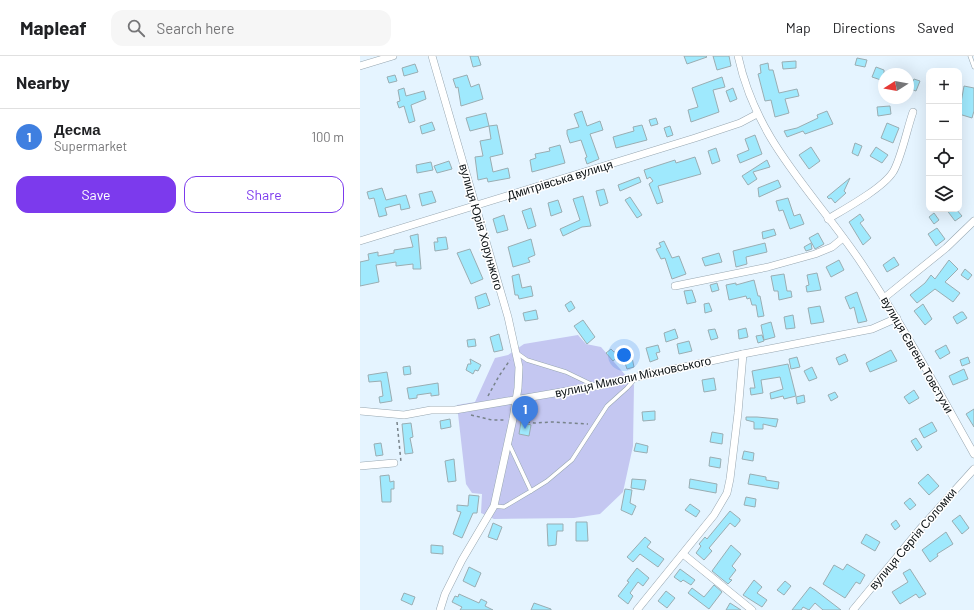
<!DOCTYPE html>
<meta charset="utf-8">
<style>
body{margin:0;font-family:Barlow,sans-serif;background:#f6f6f6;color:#202124}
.controls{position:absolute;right:12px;top:12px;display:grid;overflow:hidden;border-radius:8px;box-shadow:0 4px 16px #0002}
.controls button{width:36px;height:36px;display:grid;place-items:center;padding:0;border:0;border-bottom:1px solid #e0e0e0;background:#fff;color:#202124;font:20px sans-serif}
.compass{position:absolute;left:518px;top:12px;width:36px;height:36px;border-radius:50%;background:#fff;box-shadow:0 4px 16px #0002;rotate:259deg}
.you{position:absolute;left:264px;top:299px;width:14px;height:14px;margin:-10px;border:3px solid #fff;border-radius:50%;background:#1a73e8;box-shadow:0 0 0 6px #1a73e833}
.badge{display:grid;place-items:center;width:26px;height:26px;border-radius:50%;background:#7c3aed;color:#fff;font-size:13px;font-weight:700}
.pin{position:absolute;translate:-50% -33px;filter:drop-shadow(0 1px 2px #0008)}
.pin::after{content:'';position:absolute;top:21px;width:14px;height:12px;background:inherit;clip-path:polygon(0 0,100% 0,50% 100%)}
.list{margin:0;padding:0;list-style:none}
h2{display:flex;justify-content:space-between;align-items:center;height:52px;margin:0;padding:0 16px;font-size:17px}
h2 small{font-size:13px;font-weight:400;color:#757577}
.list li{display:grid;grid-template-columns:26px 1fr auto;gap:12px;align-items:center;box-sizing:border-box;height:56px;padding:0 16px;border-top:1px solid #e0e0e0}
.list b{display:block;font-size:15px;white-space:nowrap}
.list p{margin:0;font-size:13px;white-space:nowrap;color:#757577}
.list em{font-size:13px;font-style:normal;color:#757577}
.actions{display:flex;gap:8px;padding:12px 16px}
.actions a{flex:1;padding:9px 0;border:1px solid #7c3aed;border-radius:12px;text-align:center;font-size:14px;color:#7c3aed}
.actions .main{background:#7c3aed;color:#fff}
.icon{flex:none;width:22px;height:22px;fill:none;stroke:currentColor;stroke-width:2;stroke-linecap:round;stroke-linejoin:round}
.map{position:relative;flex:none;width:614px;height:554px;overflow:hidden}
header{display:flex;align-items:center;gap:24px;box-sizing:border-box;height:56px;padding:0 20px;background:#fff;border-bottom:1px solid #e0e0e0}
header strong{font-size:19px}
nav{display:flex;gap:22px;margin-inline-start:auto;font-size:14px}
.search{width:280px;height:36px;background:#f6f6f6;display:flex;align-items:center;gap:10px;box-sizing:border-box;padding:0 14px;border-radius:12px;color:#757577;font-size:15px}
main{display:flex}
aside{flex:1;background:#fff}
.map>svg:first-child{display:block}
.green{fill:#c4c7f1}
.building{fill:#9fe9fd;stroke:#9aadb2}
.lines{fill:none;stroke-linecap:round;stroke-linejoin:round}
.lane-casing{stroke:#97a6b0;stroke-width:4.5}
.street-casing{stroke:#97a6b0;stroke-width:8}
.path{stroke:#78838a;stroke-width:1.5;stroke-dasharray:3 3;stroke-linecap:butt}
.lane{stroke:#fff;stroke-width:3.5}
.street{stroke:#fff;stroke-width:7}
.labels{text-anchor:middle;stroke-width:3;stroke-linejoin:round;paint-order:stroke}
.street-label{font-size:12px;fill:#0c1215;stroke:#fff}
</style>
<header>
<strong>Mapleaf</strong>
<div class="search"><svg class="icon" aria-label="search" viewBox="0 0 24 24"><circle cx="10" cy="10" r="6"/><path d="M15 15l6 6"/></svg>Search here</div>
<nav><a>Map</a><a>Directions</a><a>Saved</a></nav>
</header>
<main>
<aside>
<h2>Nearby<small></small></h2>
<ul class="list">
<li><span class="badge" style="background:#3f7fe0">1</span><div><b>Десма</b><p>Supermarket</p></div><em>100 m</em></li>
</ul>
<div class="actions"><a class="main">Save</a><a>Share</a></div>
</aside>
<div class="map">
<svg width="614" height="554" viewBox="0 0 614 554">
<rect width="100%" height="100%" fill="#e5f4ff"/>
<polygon class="green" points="218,279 226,288 241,291 274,329 273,390 263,436 240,458 214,462 134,463 121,457 122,438 112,437 106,428 97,349 115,346 135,302 148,299 164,288"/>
<g class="building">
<polygon points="110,0 118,0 121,9 113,11"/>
<polygon points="324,0 346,0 347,1 327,8"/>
<polygon points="353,0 369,0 371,10 357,14"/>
<polygon points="497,2 507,4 505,11 495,9"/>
<polygon points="436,5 436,12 423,13 422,6"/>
<polygon points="408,7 409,14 413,14 419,37 437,33 439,40 425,43 429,57 415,61 411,44 405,45 398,18 401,17 400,9"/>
<polygon points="55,8 58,16 44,20 42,12"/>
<polygon points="516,11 524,14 524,25 512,21"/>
<polygon points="35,19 37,25 29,27 27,21"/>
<polygon points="107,19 111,31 119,28 123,43 101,50 98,31 96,32 93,23"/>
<polygon points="362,21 365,31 353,34 359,56 331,66 328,54 338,51 332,32"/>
<polygon points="554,23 560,25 556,35 548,32 548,24 553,25"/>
<polygon points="604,30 614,32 614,55 612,62 599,58"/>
<polygon points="44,32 46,40 64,35 66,43 51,49 55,65 49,67 44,50 39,52 37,46 40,45 38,34"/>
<polygon points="373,32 377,43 370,46 366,35"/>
<polygon points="530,50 531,58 518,60 517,51"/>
<polygon points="222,55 227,70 240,65 243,74 230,78 239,103 227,108 225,102 227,101 221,84 210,87 207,78 207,74 219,71 214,58"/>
<polygon points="467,55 473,68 445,78 443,75 427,81 424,75 437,72 458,62 457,59"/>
<polygon points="126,57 129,70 110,75 106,62"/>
<polygon points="296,62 298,68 291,70 289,64"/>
<polygon points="72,66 75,74 62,78 60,70"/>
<polygon points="527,67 539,72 533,87 521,82"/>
<polygon points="137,69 143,98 130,101 133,116 148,112 150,122 128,126 127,122 118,124 115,101 123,100 120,85 131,83 129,70"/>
<polygon points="282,69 287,84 256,92 253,81 274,75 273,71"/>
<polygon points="310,70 313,79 307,81 304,72"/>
<polygon points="395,79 402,98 380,107 377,99 389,94 385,83"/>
<polygon points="495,87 502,90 498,100 492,97"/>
<polygon points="200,89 205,107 172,116 170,104 176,102 175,98 190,95 189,92"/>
<polygon points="451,91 460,105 449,113 439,99"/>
<polygon points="516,91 528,99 522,107 510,100"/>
<polygon points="356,92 360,105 352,108 348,95"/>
<polygon points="335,101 341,118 298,130 303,146 297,148 289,128 293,125 290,121 287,123 284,114 315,104 316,107"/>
<polygon points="407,104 410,111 393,116 397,123 388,129 382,120"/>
<polygon points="89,105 92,113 77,117 74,110"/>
<polygon points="71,106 73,114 57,117 56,109"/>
<polygon points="279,121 281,126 260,135 258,129"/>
<polygon points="490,122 484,135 486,137 475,147 471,142 469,143 467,141"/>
<polygon points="418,124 421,131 399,141 398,132"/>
<polygon points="22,132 26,144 46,139 50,152 41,154 40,148 25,152 27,159 19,161 14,142 9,143 7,136"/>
<polygon points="244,133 248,147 240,150 236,135"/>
<polygon points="72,135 76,146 62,150 59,138"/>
<polygon points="223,140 231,170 222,171 203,180 200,173 220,164 213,143"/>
<polygon points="270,141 282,159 277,162 265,144"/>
<polygon points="428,142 434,160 440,158 444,168 430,173 423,154 419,155 416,145"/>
<polygon points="198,144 202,156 191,160 188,147"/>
<polygon points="171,152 176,170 168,173 162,155"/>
<polygon points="586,153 596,153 602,160 595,165"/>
<polygon points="574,157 579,164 574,168 569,161"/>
<polygon points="500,158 504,164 500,167 511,182 503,189 489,166"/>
<polygon points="144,159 148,174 137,177 133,163"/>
<polygon points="577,172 585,183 576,190 568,178"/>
<polygon points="414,173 416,179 403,183 402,176"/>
<polygon points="458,177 464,188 455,193 449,182"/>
<polygon points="58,178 61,213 53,213 53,208 36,210 36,206 16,209 19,226 0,230 0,206 9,204 8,198 18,196 18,200 34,197 34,194 53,191 50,180"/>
<polygon points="86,181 88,193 75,195 74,186 78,186 77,182"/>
<polygon points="171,183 175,199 168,202 170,206 153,211 148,191"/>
<polygon points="304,185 312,202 319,200 326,218 312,223 305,202 301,203 296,193 301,191 299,187"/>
<polygon points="405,187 407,196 386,201 387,208 376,211 373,195"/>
<polygon points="451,187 452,193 446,195 444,191"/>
<polygon points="110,193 123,223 111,228 97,197"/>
<polygon points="359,197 362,206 345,210 342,202"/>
<polygon points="534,201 539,209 527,216 523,209"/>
<polygon points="479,204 484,214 471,221 466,211"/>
<polygon points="589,204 598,213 585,226 600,237 593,246 575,233 557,247 550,239 565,227 571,219 575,223"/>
<polygon points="605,213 612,219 608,224 601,219"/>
<polygon points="457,217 461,234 447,236 446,230 449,229 447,219"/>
<polygon points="159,218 162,232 171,230 173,240 159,243 158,239 155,239 152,220"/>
<polygon points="424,218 427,235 431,235 432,241 419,244 418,235 414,235 411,220"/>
<polygon points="394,224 398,240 400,240 404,260 398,261 396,249 392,249 390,242 387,243 386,240 369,244 366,229 376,227 376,229"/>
<polygon points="357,227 359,234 352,236 350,229"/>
<polygon points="332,234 336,246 327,248 324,235"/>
<polygon points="497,236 507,265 498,267 494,251 490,253 485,241"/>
<polygon points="126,237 130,249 118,253 115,241"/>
<polygon points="211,245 215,252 209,256 205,249"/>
<polygon points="349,247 352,255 345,257 344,248"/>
<polygon points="563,248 572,263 565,269 554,255"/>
<polygon points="460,250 464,266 451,268 448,252"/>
<polygon points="176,254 178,263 165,265 163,257"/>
<polygon points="601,256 603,256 607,262 597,268 593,261"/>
<polygon points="433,259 435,272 426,273 424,261"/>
<polygon points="223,264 235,281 227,288 214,270"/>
<polygon points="411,266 415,281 404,284 401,269"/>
<polygon points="386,272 388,281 379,283 378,274"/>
<polygon points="315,273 318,282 306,286 304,277"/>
<polygon points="355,273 358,282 351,284 348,274"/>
<polygon points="139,278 143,294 134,296 130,281"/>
<polygon points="402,279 404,285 398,287 396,280"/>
<polygon points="115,283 116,290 108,291 107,284"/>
<polygon points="329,285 332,295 319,298 317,288"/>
<polygon points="298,289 300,296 296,297 298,303 290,306 286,292"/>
<polygon points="586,289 590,297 580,303 575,295"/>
<polygon points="270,292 274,311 267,313 265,307 262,308 260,299 253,305 246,297 251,293 254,296"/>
<polygon points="531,294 537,305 510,316 506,307"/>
<polygon points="485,298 488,305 479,309 476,302"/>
<polygon points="437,301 440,311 431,313 429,303"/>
<polygon points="608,301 610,307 602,310 600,304"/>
<polygon points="110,303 121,309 118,315 115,314 113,318 106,314 108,308 111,308"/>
<polygon points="428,308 436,340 424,343 423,340 411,343 410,337 423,333 420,321 401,324 403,337 391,339 390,332 395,332 392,315"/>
<polygon points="50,310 51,318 44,319 43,311"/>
<polygon points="452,311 457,322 449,325 444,315"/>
<polygon points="604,313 608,323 593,329 589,320"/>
<polygon points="27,316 32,345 20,347 19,341 23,340 21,325 9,326 8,319"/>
<polygon points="354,322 356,334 344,336 342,324"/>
<polygon points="78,327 79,339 71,340 71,337 57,339 57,342 49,343 47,332"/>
<polygon points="554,334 559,342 549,348 544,341"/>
<polygon points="475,336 478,341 471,345 468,339"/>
<polygon points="444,339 445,346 437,348 436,341"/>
<polygon points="614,353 614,371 606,358"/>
<polygon points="295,355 295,364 283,365 282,356"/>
<polygon points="386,361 397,361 418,363 416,371 403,368 403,373 394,373 394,366 386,364"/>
<polygon points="90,363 91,371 81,373 80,365"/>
<polygon points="161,366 171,369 169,380 159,378"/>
<polygon points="572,366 577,375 564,382 559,373"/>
<polygon points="51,367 53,381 50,382 53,397 45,398 42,368"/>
<polygon points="352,376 363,378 362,388 350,386"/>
<polygon points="556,382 562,391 557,395 551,385"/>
<polygon points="21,387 23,399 16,400 14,388"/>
<polygon points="276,387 288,390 287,397 274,395"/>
<polygon points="384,395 394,397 393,405 382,403"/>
<polygon points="350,401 361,403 360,412 349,410"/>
<polygon points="94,403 96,425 88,426 85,405"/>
<polygon points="390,418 406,421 406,424 419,426 418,433 388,428"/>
<polygon points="568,418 579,430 569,439 558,427"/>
<polygon points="29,419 30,426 34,425 34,433 31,433 31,446 22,446 20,420"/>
<polygon points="272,423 286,424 284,434 271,432"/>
<polygon points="330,423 357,428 356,437 329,432"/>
<polygon points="265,433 272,434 270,447 276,450 272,459 261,454"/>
<polygon points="109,439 119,440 117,457 113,457 102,482 93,478 101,456 97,455 97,449 108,450"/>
<polygon points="386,441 396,443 395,451 384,449"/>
<polygon points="550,442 556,449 550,454 544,447"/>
<polygon points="330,448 340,455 336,461 325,454"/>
<polygon points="370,455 380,463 380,465 375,471 370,467 349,492 352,495 344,504 336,497 341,490 339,488 345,481 347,483"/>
<polygon points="600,459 609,472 602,478 592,465"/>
<polygon points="536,464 540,470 535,474 531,468"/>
<polygon points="216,466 227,466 228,485 216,485"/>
<polygon points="133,467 142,471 137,484 128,481"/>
<polygon points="187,468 203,468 203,475 197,475 196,489 188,490"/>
<polygon points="586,476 593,488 577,498 578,500 570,506 562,494"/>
<polygon points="506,478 520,486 515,495 501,487"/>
<polygon points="285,481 291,486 287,491 304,503 298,511 280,498 273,506 267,501"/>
<polygon points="71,489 83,490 83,498 71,497"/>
<polygon points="371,489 381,498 372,510 376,514 369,523 372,524 368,528 352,515"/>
<polygon points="487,508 505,519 500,528 496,526 485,542 463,528 474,509 483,514"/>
<polygon points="109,511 121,517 115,531 103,525"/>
<polygon points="277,512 289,522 283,530 278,526 270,537 273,540 268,548 258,540 269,526 267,525"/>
<polygon points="320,513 335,524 331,529 323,524 321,526 314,521"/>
<polygon points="550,513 566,538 559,542 556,538 540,548 532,536 548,526 543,517"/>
<polygon points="394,524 402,531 397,537 407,544 402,551 383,539"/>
<polygon points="425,525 431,530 424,539 417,534"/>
<polygon points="354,529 362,536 349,553 328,537 332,532 344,541"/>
<polygon points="450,531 455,534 481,554 463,554 455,547 449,554 443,551 441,554 432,554"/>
<polygon points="306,535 315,542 307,552 298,545"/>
<polygon points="44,537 55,541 52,549 41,544"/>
<polygon points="99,538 119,547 121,543 127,546 125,550 133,554 100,554 102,551 92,546 95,540 98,541"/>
<polygon points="174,547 191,553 191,554 171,554"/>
<polygon points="370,547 381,554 366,554"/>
</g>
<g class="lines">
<defs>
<g id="lane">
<polyline points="610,0 614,11"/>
<polyline points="157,297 167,304 206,316 233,329"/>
<polyline points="171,435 187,425 212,404 247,350 267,332 275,323"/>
<polyline points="134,450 144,451 171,435 149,388"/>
</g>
<g id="street">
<polyline points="72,0 148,261 159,311 158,332 153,363 134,450 102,504 85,538 80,554"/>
<path d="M378,0C397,88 455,137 502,208C543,270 578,334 614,398"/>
<polyline points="0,10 33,0"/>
<path d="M468,163C485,153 523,132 533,116C541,103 547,73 553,56"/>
<polyline points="0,185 335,82 380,67 397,58"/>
<polyline points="315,230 408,211 455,198 472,191 483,182"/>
<polyline points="524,242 586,192 614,165"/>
<polyline points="0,355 44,359 71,354 95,354 236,330 383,298 512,273 537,262"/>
<polyline points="0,410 34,407"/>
<polyline points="323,498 392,554"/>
<polyline points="277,554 354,459 367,437 370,423 378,357 383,298"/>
<polyline points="493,554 560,473 614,413"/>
</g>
</defs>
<use href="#lane" class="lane-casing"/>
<use href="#street" class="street-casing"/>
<g class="path">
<polyline points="128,340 139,320 150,304"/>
<polyline points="111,359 132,364 145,364"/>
<polyline points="161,365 174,367 193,366 228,368"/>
<polyline points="37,366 41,406"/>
</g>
<use href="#lane" class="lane"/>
<use href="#street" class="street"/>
</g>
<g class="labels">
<g class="street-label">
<text transform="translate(200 124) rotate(-17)" y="4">Дмитрівська вулиця</text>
<text transform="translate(121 171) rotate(74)" y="4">вулиця Юрія Хорунжого</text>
<text transform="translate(557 299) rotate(60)" y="4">вулиця Євгена Товстухи</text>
<text transform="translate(273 321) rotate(-12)" y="4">вулиця Миколи Міхновського</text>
<text transform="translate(553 483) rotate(-50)" y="4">вулиця Сергія Соломки</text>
</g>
</g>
</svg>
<div class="controls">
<button>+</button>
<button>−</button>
<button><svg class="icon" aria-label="locate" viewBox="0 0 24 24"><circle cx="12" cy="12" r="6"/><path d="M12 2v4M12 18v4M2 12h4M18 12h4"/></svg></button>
<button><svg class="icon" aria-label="layers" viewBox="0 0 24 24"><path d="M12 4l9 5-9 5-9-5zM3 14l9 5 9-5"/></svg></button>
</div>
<svg class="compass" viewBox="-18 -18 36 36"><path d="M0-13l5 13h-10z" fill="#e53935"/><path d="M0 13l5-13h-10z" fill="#757577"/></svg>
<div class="you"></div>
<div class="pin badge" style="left:165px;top:373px;background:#3f7fe0">1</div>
</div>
</main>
